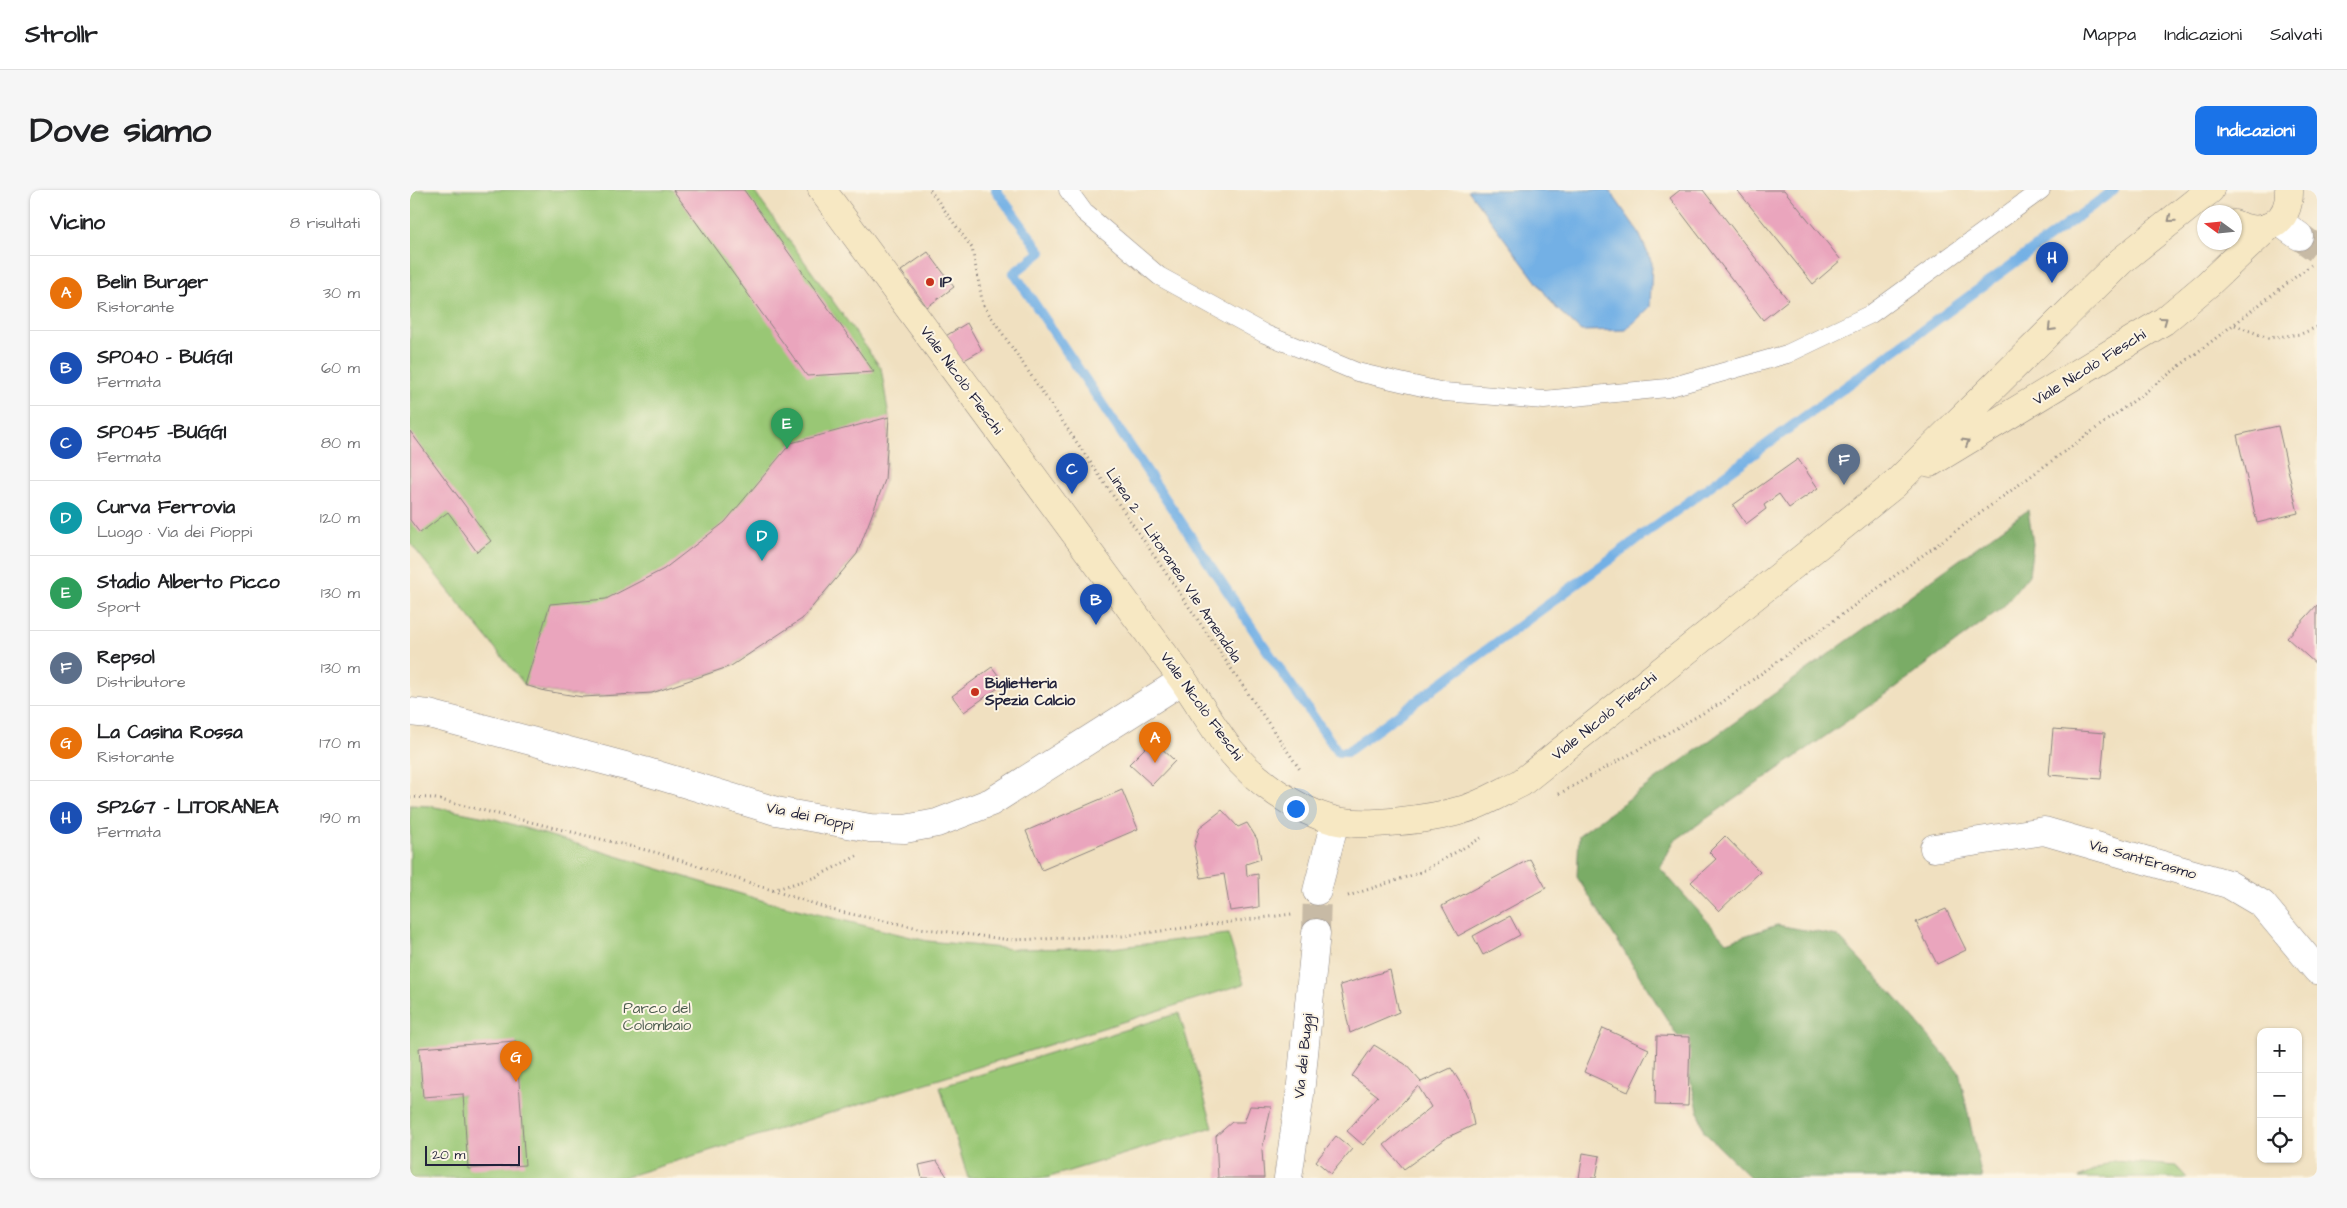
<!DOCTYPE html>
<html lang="it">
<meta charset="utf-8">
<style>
body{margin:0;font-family:"Architects Daughter",sans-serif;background:#f6f6f6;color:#202124}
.controls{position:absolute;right:15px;bottom:15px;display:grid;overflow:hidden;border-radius:10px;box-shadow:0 1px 4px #0004}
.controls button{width:45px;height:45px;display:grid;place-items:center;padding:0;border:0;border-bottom:1px solid #e0e0e0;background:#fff;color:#202124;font:25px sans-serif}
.compass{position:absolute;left:1787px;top:15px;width:45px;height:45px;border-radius:50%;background:#fff;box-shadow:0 1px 4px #0004;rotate:285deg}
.scale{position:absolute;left:15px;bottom:12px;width:95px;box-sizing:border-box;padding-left:5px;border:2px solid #22223b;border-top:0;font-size:14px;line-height:18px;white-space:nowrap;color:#22223b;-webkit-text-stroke:4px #fcf5e5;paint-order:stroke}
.you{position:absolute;left:885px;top:618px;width:18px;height:18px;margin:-12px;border:4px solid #fff;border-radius:50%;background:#1a73e8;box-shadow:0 0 0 8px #1a73e833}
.badge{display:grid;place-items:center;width:32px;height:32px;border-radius:50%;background:#1a73e8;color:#fff;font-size:16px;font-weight:700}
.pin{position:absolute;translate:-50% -41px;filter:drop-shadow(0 1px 2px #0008)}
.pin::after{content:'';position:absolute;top:26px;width:18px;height:15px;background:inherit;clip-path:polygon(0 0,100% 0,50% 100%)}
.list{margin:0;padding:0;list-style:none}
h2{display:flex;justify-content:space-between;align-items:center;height:65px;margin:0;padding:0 20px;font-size:21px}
h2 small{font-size:16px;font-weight:400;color:#757577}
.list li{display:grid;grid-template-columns:32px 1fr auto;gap:15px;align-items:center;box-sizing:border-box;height:75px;padding:0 20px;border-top:1px solid #e0e0e0}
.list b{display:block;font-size:19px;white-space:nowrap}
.list p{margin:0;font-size:16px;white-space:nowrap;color:#757577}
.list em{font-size:16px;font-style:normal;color:#757577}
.icon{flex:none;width:28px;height:28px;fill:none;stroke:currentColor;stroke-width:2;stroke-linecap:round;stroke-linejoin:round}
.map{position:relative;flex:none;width:1907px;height:988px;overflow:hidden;border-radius:10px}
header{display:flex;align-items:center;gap:30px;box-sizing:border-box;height:70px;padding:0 25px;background:#fff;border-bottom:1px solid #e0e0e0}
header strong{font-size:24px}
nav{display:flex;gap:28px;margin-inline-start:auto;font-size:18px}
.intro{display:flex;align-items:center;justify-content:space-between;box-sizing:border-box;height:120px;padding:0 30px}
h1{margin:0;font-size:35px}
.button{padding:12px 22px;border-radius:10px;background:#1a73e8;color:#fff;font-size:18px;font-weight:700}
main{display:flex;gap:30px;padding:0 30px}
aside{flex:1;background:#fff;border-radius:10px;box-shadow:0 1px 4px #0004}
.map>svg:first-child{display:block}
.green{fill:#99c775;stroke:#5e7458;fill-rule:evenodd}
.forest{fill:#7aac66;stroke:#4e6750}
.water{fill:#73b0e5;stroke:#4a6990}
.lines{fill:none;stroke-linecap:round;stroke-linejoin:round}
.stream{stroke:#73b0e5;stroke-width:10}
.building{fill:#eaa5bd}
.street-tunnel{stroke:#c7baa5;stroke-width:28;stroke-dasharray:28 14;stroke-linecap:butt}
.lane-casing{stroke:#89817e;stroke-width:19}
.street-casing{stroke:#89817e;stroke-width:29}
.secondary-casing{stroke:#89817e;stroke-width:29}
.path{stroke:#89817e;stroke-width:3;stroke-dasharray:1 4;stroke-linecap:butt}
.lane{stroke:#fff;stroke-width:18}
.street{stroke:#fff;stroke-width:28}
.secondary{stroke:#f7e8c3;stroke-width:28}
.oneway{stroke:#978f86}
.poi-dot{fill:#c8321e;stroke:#fcf5e5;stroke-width:2}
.labels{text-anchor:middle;stroke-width:4;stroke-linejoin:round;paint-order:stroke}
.poi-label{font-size:15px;font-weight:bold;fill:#22223b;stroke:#fcf5e5;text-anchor:start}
.street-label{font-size:15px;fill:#22223b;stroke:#fcf5e5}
.park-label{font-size:15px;fill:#4c5c4f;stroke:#fcf5e5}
</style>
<header>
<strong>Strollr</strong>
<nav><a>Mappa</a><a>Indicazioni</a><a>Salvati</a></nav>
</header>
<div class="intro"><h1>Dove siamo</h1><a class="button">Indicazioni</a></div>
<main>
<aside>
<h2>Vicino<small>8 risultati</small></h2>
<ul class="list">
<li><span class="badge" style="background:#e8710a">A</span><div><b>Belin Burger</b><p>Ristorante</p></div><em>30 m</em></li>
<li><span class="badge" style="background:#1a4fb4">B</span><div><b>SP040 - BUGGI</b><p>Fermata</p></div><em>60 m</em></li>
<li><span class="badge" style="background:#1a4fb4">C</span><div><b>SP045 -BUGGI</b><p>Fermata</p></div><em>80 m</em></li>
<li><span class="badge" style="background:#0f9aa8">D</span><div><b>Curva Ferrovia</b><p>Luogo · Via dei Pioppi</p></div><em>120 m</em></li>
<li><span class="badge" style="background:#2e9e5b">E</span><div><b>Stadio Alberto Picco</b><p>Sport</p></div><em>130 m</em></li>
<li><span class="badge" style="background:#5c6f8a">F</span><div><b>Repsol</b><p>Distributore</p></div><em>130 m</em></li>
<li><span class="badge" style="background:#e8710a">G</span><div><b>La Casina Rossa</b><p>Ristorante</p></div><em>170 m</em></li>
<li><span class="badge" style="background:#1a4fb4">H</span><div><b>SP267 - LITORANEA</b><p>Fermata</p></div><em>190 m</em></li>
</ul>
</aside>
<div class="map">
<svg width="1907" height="988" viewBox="0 0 1907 988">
<rect width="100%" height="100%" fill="#fcf5e5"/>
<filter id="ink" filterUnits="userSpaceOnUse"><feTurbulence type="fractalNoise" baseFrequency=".02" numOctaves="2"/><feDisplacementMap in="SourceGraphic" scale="10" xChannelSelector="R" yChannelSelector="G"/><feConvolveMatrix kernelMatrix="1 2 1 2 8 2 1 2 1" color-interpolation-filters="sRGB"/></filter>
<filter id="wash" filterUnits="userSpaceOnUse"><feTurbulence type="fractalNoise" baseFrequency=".0096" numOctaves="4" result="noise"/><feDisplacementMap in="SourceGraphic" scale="20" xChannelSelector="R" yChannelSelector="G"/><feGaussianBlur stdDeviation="1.12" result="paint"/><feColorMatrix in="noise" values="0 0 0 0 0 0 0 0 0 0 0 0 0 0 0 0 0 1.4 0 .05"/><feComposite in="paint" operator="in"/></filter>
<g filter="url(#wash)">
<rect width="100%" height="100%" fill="#f0e0c0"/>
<g class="green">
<polygon points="0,0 343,0 471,178 479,227 475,290 447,364 392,429 321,476 242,503 173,507 135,501 115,495 0,353"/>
<path d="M0,615L20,616L85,629L354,711L517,751L603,759L702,758L818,744L834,794L212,988H0ZM106,851L53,904L13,907Z"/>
<polygon points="769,823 803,937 636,988 558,988 530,897"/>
<polygon points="1703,971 1766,976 1777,988 1669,988"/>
</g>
<polygon class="forest" points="1618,320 1623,354 1619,385 1593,417 1485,498 1264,651 1250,678 1316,752 1367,735 1428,746 1486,808 1549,882 1572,988 1341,988 1294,942 1270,850 1167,687 1169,645"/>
<polygon class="water" points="1058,0 1199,0 1228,41 1242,73 1240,117 1216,140 1171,141 1146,118"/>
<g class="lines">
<polyline class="stream" points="586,0 631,62 604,83 865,472 928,562 937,562 1704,0"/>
</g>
<g id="blocks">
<g class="building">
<polygon points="263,0 334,0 464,182 397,186"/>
<polygon points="1270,0 1293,0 1378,110 1353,130 1260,8"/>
<polygon points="1330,0 1374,0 1431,70 1403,94 1328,1"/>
<polygon points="518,62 544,97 517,117 491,81"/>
<polygon points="557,133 572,160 549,173 534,147"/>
<polygon points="479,227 475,290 447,364 392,429 321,476 242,503 173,507 135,501 115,495 140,414 196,409 254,379 315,332 381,253"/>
<polygon points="1868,236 1888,323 1847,333 1827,245"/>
<polygon points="0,241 81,351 67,362 38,322 10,343 0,330"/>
<polygon points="1388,269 1408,298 1379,318 1369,304 1354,315 1356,319 1336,334 1323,315"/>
<polygon points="1907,415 1907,475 1877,448"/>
<polygon points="582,477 588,485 582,489 588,498 554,522 542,506"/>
<polygon points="1643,539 1695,543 1691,589 1639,585"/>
<polygon points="743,550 765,571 742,595 719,574"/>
<polygon points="712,600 728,639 632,680 616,641"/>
<polygon points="812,620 828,637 837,633 847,649 851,669 836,674 837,686 848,684 849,717 820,721 814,684 791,688 784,656 790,637"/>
<polygon points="1315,646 1350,682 1309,721 1281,692 1306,669 1299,662"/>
<polygon points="1120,669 1136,698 1048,746 1032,716"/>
<polygon points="1536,719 1556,760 1527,774 1506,732"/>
<polygon points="1100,726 1110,745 1073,765 1063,746"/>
<polygon points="980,780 989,822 940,843 930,795"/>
<polygon points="1193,838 1239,859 1218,902 1174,882"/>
<polygon points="1247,846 1280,847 1278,916 1245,915"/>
<polygon points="106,851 115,975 58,979 53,904 13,907 9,858"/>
<polygon points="964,855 995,874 1011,892 1041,878 1058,905 1064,935 1038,947 994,979 974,955 1021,917 1008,896 953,955 937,941 968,906 942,886"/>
<polygon points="840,916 861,917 852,960 854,988 808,988 806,946 822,932 834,932"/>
<polygon points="926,946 942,959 921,984 906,971"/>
<polygon points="1173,963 1190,966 1186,988 1169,988"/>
<polygon points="527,971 538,988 512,988 509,975"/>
</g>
</g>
</g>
<g filter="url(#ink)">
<use href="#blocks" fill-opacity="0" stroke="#89817e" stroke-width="1"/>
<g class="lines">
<g class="street-tunnel">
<polyline points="1889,46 1907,59"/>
<polyline points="906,743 907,701"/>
</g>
<defs>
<polyline id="lane" points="658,0 674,22 749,86 855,144 947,182 1034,202 1134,210 1257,198 1377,164 1461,124 1631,0"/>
<g id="street">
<polyline points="1868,31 1889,46"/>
<polyline points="0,522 19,524 234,581 366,621 460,638 495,639 527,633 581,612 773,490"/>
<polyline points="1524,658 1634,641 1818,694 1852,714 1907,780"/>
<polyline points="907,701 925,631"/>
<polyline points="878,988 890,904 906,743"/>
</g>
<g id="secondary">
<path d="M412,0L773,490C789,513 803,538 820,560C844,590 885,620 923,630C953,638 1022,629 1052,620C1072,615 1092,602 1111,593L1484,295L1711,71L1800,0"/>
<path d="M1824,34C1854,48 1880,33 1879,0"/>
<polyline points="1520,273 1754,131 1798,94 1858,37"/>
</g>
</defs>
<use href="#lane" class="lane-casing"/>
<use href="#street" class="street-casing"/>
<use href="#secondary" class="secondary-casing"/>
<g class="path">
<polyline points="520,0 562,58 573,115 891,581"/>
<polyline points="1825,135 1858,148 1891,144 1907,137"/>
<polyline points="1149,604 1311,513 1733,204 1901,75"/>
<polyline points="0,607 22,608 248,663 426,721 509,738 601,750 712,746 882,724"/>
<polyline points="363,700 406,687 447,666"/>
<polyline points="938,706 1009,683 1071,648"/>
</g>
<use href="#lane" class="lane"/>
<use href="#street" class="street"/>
<use href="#secondary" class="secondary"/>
</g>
<defs><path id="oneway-chevron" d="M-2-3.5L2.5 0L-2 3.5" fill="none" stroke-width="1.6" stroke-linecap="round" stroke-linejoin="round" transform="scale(1.25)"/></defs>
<g class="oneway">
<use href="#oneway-chevron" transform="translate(1761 29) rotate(141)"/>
<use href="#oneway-chevron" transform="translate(1754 130) rotate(-36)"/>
<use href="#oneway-chevron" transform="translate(1641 138) rotate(135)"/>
<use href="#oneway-chevron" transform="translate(1556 252) rotate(-31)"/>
</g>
</g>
<g class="poi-dot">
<circle cx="520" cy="92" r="5"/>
<circle cx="565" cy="502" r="5"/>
</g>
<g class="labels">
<g class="poi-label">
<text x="530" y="97">IP</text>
<text x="575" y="498">Biglietteria<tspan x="575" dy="17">Spezia Calcio</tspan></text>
</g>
<g class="street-label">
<text transform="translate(1679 177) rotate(-32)" y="5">Viale Nicolò Fieschi</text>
<text transform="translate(552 190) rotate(54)" y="5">Viale Nicolò Fieschi</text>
<text transform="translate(764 375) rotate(56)" y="5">Linea 2 - Litoranea V.le Amendola</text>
<text transform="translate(792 516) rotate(54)" y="5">Viale Nicolò Fieschi</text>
<text transform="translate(1194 526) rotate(-39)" y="5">Viale Nicolò Fieschi</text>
<text transform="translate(400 626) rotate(12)" y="5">Via dei Pioppi</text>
<text transform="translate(1733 669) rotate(16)" y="5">Via Sant'Erasmo</text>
<text transform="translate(893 866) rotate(-84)" y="5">Via dei Buggi</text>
</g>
<g class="park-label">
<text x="247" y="823">Parco del<tspan x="247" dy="17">Colombaio</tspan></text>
</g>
</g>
</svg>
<div class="controls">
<button>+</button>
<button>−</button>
<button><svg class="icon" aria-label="locate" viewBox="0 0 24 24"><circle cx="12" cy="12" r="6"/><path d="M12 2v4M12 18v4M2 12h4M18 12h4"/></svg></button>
</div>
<svg class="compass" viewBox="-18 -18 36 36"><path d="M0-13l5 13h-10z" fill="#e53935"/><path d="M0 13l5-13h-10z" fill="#757577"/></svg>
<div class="scale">20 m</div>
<div class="you"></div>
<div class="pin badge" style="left:745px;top:573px;background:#e8710a">A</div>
<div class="pin badge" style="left:686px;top:435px;background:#1a4fb4">B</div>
<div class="pin badge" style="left:662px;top:304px;background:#1a4fb4">C</div>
<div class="pin badge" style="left:352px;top:371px;background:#0f9aa8">D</div>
<div class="pin badge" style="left:377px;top:259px;background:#2e9e5b">E</div>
<div class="pin badge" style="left:1434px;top:295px;background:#5c6f8a">F</div>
<div class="pin badge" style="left:106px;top:892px;background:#e8710a">G</div>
<div class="pin badge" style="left:1642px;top:93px;background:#1a4fb4">H</div>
</div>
</main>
